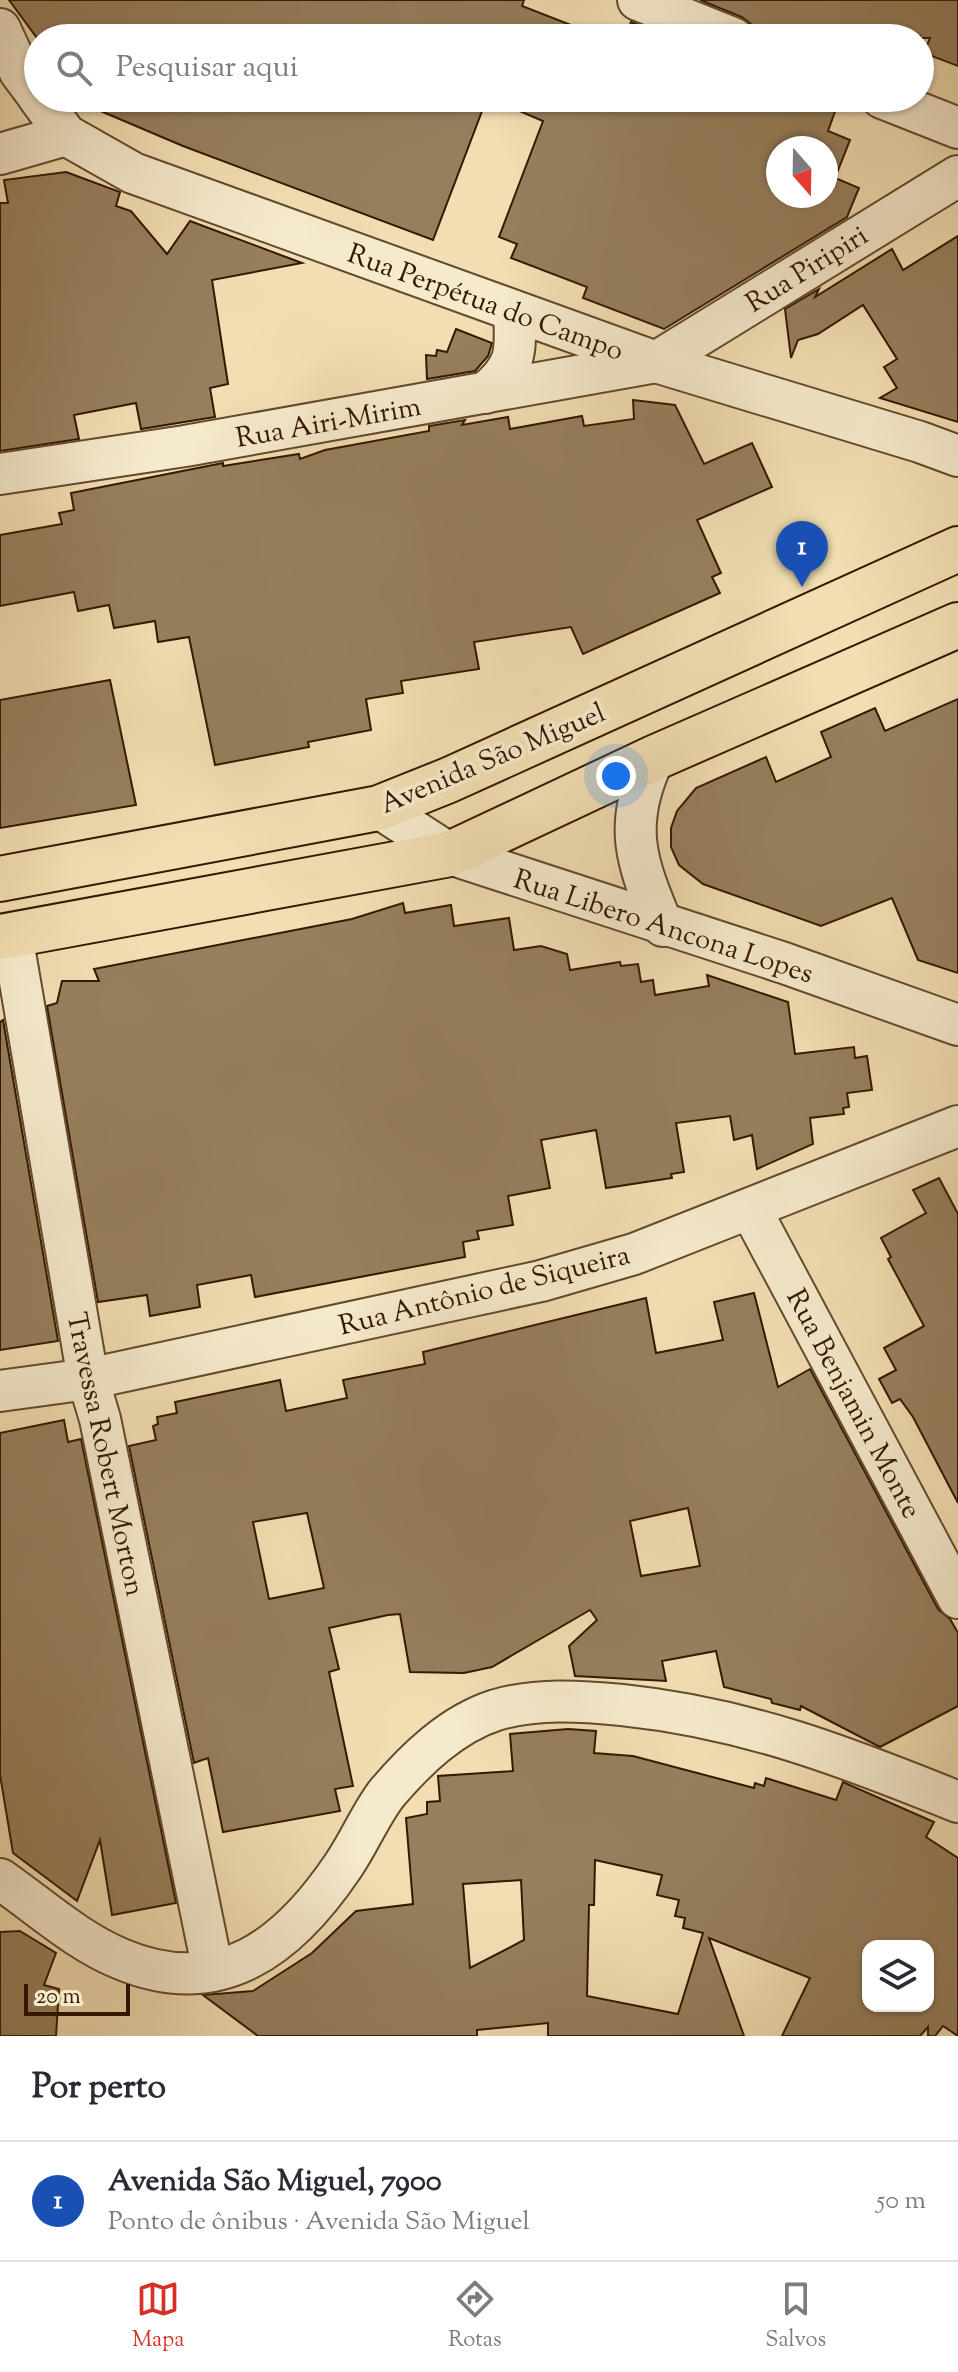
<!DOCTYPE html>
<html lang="pt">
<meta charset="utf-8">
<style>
body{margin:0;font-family:"Sorts Mill Goudy",serif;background:#f7f7f7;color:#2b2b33}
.controls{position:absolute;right:24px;bottom:24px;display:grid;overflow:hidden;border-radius:16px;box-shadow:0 2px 6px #0004}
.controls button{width:72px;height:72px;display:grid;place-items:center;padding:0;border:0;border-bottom:2px solid #e1e1e2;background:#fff;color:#2b2b33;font:40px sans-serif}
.compass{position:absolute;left:766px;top:136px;width:72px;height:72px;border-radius:50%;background:#fff;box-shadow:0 2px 6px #0004;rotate:160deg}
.scale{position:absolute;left:24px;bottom:20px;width:106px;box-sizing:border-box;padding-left:8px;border:4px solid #341801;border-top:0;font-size:22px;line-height:28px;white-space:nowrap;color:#341801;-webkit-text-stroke:6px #f6eacd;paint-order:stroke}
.you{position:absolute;left:616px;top:776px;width:28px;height:28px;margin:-20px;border:6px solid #fff;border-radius:50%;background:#1a73e8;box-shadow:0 0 0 12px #1a73e833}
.badge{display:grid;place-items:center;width:52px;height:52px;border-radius:50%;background:#d93025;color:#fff;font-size:26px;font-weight:700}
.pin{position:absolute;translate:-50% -66px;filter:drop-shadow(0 2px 4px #0008)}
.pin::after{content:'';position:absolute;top:42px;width:28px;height:24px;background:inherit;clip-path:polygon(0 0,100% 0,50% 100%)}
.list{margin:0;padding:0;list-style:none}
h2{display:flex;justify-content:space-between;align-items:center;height:104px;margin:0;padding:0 32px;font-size:34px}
h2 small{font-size:26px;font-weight:400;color:#7c7c81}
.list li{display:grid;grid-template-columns:52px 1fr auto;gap:24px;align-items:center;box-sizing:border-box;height:120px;padding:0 32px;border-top:2px solid #e1e1e2}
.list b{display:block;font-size:30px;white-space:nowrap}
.list p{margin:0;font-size:26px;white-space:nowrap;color:#7c7c81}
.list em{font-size:26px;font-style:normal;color:#7c7c81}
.icon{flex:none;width:44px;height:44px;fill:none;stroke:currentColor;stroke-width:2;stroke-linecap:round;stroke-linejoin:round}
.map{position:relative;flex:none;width:958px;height:2036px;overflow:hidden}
.search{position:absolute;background:#fff;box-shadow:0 2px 6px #0004;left:24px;right:24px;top:24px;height:88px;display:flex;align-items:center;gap:20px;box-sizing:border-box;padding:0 28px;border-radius:44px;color:#7c7c81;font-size:30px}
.sheet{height:224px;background:#fff}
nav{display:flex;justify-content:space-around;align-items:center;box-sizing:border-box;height:112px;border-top:2px solid #e1e1e2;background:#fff;font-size:22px;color:#7c7c81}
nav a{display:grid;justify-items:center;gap:4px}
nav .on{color:#d93025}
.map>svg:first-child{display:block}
.building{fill:#967f5d;stroke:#341801;stroke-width:2;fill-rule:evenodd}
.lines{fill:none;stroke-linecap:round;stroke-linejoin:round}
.minor-casing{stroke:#634a2d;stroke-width:44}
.primary-casing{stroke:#341801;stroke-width:48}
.minor{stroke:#f6eacd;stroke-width:40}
.primary{stroke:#f1deb2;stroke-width:44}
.labels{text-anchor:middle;stroke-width:7;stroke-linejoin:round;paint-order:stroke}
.street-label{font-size:28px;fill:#341801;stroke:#f6eacd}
</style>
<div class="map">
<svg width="958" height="2036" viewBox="0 0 958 2036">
<rect width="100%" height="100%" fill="#f1deb2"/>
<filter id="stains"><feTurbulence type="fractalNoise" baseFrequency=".0025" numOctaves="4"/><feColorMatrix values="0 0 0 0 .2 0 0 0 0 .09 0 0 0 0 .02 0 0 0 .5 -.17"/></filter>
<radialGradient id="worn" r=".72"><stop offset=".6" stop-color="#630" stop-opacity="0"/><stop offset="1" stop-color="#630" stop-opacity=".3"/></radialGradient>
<g class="building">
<polygon points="9,0 524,0 522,6 599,36 37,38"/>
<polygon points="700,0 958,0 958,66 924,53 930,38 920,38 920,35 919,38 755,38 751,24 742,17"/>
<polygon points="631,22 671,38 625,38"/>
<polygon points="70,98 487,98 433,240 183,146"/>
<path d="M489,98H819L837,106L828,131L850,140L835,178L859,188L847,217L664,329L583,298L587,287L511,258L517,244L499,237L543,121ZM778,148H826V196H778Z"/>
<polygon points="66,172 120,192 116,206 131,211 167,254 190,221 302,263 212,280 228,384 210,388 215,417 141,429 136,403 74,415 79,439 0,451 0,203 8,203 4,180"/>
<polygon points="958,236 958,422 880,398 897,388 884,367 897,359 863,305 818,334 798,340 791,358 785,309 819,289 815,297 892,249 903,270"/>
<polygon points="456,329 492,343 488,356 475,371 427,379 426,355 436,356 437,350 447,352"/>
<polygon points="633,400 675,405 704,464 752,443 772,487 697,520 721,573 712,577 720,593 583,654 571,627 474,642 479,669 401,681 403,693 366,699 371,730 308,742 309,747 215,765 189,637 158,642 155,621 114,628 109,605 78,611 74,592 0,606 0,535 62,524 59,513 74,510 71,493 223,463 223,466 299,454 300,459 325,450 429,431 429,426 465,420 462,425 508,417 510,429 582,416 584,426 634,419"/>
<polygon points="110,680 136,805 0,828 0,700"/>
<polygon points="958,699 958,973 918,960 892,898 821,926 703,884 679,865 671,847 671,828 677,811 696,788 766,757 776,782 831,757 821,732 875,708 885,731"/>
<polygon points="403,903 405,913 451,905 454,926 509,918 514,950 541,946 567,954 570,970 620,962 621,966 638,964 641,982 653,980 655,995 709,986 707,975 788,1002 795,1054 854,1047 855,1058 867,1056 872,1090 847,1093 849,1107 843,1108 844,1114 810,1118 813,1144 757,1169 752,1135 734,1140 730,1116 676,1123 684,1172 671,1174 672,1178 606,1188 596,1130 541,1140 550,1188 508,1196 513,1225 477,1231 479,1239 463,1242 465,1257 255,1297 251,1275 197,1285 200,1307 150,1316 147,1295 98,1302 47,1006 57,1003 62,981 99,981 94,969 352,919"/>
<polygon points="3,1020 58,1341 0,1350 0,1022"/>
<polygon points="939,1178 958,1214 958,1503 913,1417 900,1399 892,1403 879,1379 896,1370 884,1348 924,1326 888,1259 891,1257 881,1238 926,1213 913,1190"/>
<path d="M754,1293L778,1387L810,1369L938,1609L950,1619L958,1633V1706L880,1747L801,1706L800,1710L772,1703L771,1699L724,1687L716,1651L662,1661L666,1681L575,1676L569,1646L597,1620L590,1610L492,1667L464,1673L410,1672L400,1614L388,1615L329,1628L339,1669L329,1672L353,1786L335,1789L340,1811L223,1832L208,1758L194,1763L129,1446L156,1440L153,1426L158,1424L157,1417L177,1413L175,1402L280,1380L286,1411L347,1398L343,1380L425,1364L423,1352L646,1298L656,1353L723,1340L714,1302ZM688,1508L700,1566L641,1576L630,1521ZM307,1513L324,1588L269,1599L253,1522Z"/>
<polygon points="64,1420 68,1442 81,1439 176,1903 112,1915 100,1840 77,1901 13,1853 0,1775 0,1433"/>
<path d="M568,1729L596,1731L594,1753L633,1756L754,1788L755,1783L764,1786L766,1778L836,1800L843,1782L934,1822L926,1837L958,1858V2036L943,2026L935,2036H928V2027L920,2036H782L810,1978L709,1938L744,2036H548V2023L477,2030V2036H258L203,1995L253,1991L312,1953L356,1911L413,1904L406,1818L427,1814V1802L440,1801L438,1776L513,1771L510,1734ZM595,1860L662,1875L657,1895L679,1900L675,1916L685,1918L683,1928L703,1933L678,2014L587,1996L589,1905H594ZM521,1880L524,1940L470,1968L463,1884ZM868,1946H928V2006H868Z"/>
<polygon points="20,1931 56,1953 44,1985 59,1989 56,2036 0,2036 0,1932"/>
</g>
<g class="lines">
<defs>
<g id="minor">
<polyline points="638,0 733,38"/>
<polyline points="0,29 20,72 38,96"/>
<polyline points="39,98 66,135 133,173 656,362 920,442 958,456"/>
<polyline points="882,98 958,128"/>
<polyline points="0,154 66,135"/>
<path d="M485,393C518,367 516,350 514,311"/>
<polyline points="0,474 185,446 656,362 958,176"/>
<path d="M654,758C622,825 636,862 663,926"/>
<polyline points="379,808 450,854 784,963 958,1025"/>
<polyline points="12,935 88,1379 100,1419 213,1971"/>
<polyline points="751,1210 958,1598"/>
<polyline points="0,1391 88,1379 541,1281 634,1254 958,1126"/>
<path d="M0,1879C39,1906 77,1941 121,1959C221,2001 289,1946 343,1866C359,1843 370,1815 387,1793C416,1759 452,1724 496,1710C537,1698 581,1701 622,1705C746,1718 844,1756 958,1802"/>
</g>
<g id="primary">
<polyline points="0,879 379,808 449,780 958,549"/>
<polyline points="0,937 450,854 654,758 958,625"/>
</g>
</defs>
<use href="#minor" class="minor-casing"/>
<use href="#primary" class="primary-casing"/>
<use href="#minor" class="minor"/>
<use href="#primary" class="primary"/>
</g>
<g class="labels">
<g class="street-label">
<text transform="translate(806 268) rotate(-32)" y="10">Rua Piripiri</text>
<text transform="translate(486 301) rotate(20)" y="10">Rua Perpétua do Campo</text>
<text transform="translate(328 421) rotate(-10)" y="10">Rua Airi-Mirim</text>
<text transform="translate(492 757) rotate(-23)" y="10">Avenida São Miguel</text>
<text transform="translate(664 925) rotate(18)" y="10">Rua Libero Ancona Lopes</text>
<text transform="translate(484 1289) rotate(-14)" y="10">Rua Antônio de Siqueira</text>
<text transform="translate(855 1403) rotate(62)" y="10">Rua Benjamin Monte</text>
<text transform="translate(107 1454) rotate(78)" y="10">Travessa Robert Morton</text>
</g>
</g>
<rect width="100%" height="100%" filter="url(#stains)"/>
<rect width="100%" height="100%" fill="url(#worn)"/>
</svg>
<div class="controls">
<button><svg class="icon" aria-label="layers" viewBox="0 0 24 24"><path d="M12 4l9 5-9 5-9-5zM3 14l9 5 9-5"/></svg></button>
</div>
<svg class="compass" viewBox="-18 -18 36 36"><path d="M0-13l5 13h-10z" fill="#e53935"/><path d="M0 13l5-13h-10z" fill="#7c7c81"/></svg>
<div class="scale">20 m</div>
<div class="you"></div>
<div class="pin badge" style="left:802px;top:587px;background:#1a4fb4">1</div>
<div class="search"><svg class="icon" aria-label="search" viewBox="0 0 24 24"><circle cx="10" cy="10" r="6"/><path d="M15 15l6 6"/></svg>Pesquisar aqui</div>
</div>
<section class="sheet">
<h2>Por perto<small></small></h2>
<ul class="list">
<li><span class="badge" style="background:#1a4fb4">1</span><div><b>Avenida São Miguel, 7900</b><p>Ponto de ônibus · Avenida São Miguel</p></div><em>50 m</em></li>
</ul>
</section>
<nav>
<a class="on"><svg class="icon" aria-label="map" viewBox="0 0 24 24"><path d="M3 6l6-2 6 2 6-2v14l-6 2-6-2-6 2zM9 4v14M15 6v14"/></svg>Mapa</a>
<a><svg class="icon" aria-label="directions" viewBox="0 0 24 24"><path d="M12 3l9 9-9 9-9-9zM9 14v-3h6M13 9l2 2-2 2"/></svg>Rotas</a>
<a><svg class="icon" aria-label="saved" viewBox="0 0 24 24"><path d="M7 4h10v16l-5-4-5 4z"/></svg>Salvos</a>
</nav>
